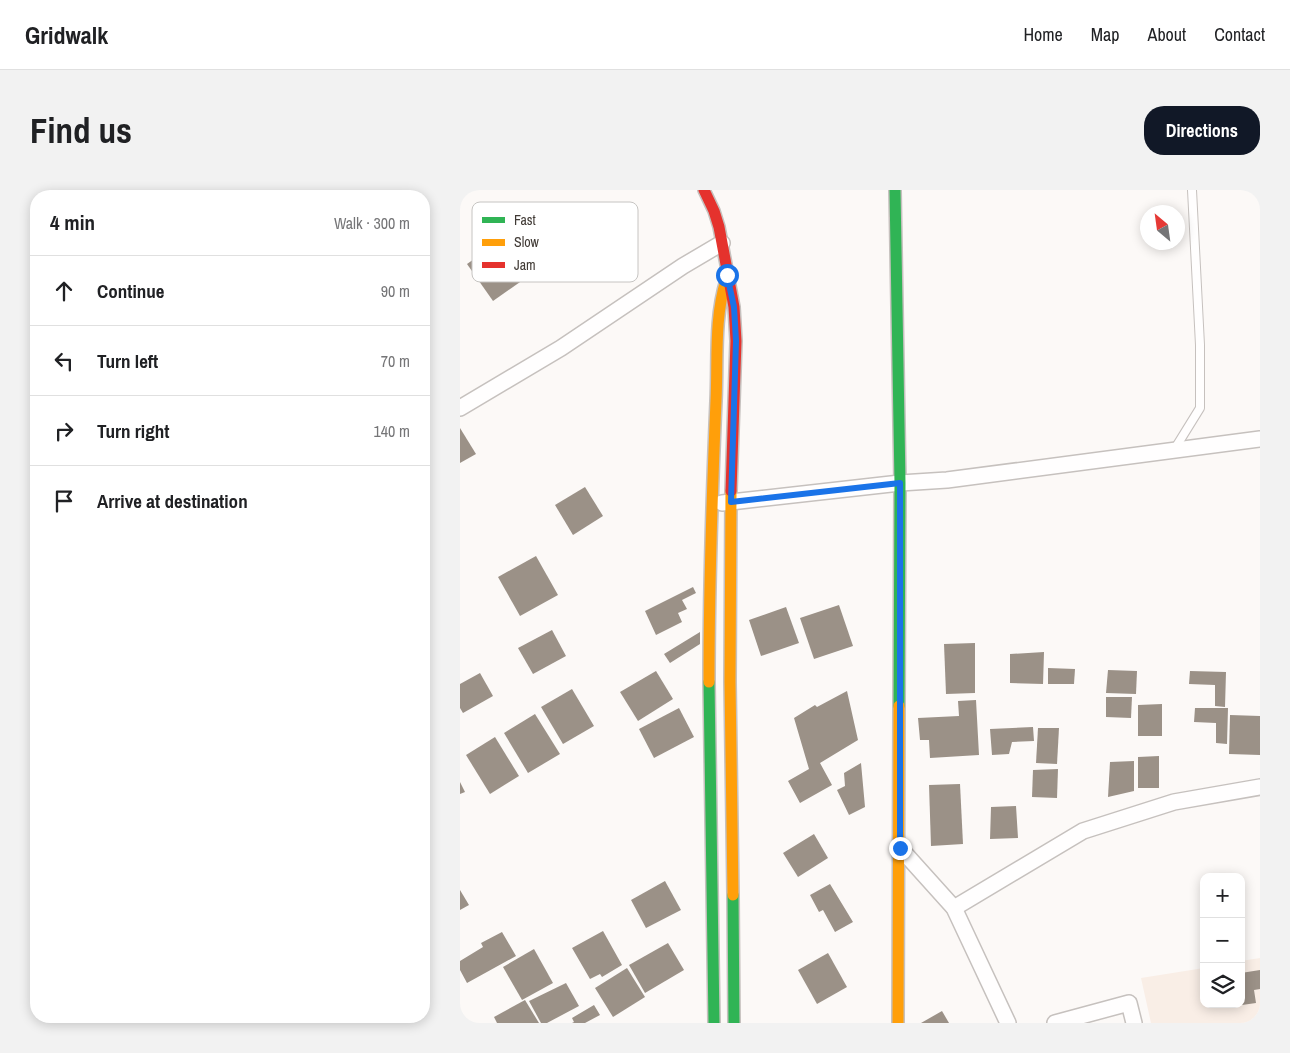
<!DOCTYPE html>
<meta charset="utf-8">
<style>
body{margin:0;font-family:"Archivo Narrow",sans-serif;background:#f2f2f2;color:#202124}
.controls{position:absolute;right:15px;bottom:15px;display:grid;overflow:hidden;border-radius:10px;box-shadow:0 2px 12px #0003}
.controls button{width:45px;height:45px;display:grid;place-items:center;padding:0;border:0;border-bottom:1px solid #e0e0e0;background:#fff;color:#202124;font:25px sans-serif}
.compass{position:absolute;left:680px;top:15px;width:45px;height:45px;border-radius:50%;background:#fff;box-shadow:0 2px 12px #0003;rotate:331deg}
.stop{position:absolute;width:15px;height:15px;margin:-11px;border:4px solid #1a73e8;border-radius:50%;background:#fff}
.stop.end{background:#1a73e8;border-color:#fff;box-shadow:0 1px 5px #0008}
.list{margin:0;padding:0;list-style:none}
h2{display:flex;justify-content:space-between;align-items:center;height:65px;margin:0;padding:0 20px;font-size:21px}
h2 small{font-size:16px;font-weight:400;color:#757577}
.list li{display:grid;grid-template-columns:32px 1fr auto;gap:15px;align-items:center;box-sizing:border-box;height:70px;padding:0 20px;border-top:1px solid #e0e0e0}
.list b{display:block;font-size:19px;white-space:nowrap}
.list em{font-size:16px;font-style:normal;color:#757577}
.icon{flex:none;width:28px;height:28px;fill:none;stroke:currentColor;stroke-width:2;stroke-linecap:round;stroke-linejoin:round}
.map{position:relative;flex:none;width:800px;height:833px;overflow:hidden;border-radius:20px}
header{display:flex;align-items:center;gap:30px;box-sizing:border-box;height:70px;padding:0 25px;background:#fff;border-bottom:1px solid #e0e0e0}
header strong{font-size:24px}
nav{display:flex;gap:28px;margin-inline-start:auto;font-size:18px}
.intro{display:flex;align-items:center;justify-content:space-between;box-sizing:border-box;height:120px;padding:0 30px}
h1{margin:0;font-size:35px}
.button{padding:12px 22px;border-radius:20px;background:#111827;color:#fff;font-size:18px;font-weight:700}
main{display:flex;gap:30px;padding:0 30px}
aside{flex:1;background:#fff;border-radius:20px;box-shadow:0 2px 12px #0003}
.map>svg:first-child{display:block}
.built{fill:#f9eee6}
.building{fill:#9b9187}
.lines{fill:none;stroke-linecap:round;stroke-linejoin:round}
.lane-casing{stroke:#c6c1be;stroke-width:10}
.street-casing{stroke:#c6c1be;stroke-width:18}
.fast-casing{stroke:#c6c1be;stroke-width:14}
.slow-casing{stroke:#c6c1be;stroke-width:14}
.jam-casing{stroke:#c6c1be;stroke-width:14}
.lane{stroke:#fffefe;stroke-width:8}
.street{stroke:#fffefe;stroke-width:15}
.fast{stroke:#30b455;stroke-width:11}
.slow{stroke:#ff9f0a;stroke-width:11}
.jam{stroke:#e5322d;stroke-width:11}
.route{stroke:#1a73e8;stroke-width:6}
.key{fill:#fff;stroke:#c6c4c2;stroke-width:1}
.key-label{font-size:14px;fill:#403a35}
</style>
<header>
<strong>Gridwalk</strong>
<nav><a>Home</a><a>Map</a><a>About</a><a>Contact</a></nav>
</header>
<div class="intro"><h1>Find us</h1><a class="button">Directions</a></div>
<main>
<aside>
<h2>4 min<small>Walk · 300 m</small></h2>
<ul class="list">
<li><svg class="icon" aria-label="ahead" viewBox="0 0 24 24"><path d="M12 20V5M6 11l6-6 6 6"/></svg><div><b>Continue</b></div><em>90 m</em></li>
<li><svg class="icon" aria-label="left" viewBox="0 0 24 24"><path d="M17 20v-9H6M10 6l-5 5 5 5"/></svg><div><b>Turn left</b></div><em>70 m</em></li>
<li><svg class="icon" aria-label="right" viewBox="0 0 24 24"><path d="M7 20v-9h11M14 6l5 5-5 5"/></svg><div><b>Turn right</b></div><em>140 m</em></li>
<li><svg class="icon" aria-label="arrive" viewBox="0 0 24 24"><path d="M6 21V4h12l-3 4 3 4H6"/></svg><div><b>Arrive at destination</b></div></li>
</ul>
</aside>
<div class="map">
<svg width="800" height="833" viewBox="0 0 800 833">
<rect width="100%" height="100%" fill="#fcf9f7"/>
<polygon class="built" points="800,768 800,833 691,833 681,788 744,778 744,814 781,814 781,771"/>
<g class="building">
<polygon points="54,41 80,78 33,111 7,74"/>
<polygon points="0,238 16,264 0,273"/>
<polygon points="125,297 143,326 113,345 95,315"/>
<polygon points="76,366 98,405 60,426 38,387"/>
<polygon points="233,397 236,403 222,410 227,419 218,423 222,432 196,445 185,421"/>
<polygon points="379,415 393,456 354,469 340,428"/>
<polygon points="326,417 339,453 301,466 289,430"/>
<polygon points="92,440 106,466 73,484 58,458"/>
<polygon points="240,442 240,454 210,473 204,464"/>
<polygon points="515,453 515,503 486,504 484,454"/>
<polygon points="584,462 583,494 550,493 550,464"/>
<polygon points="588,478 615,479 614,494 588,494"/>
<polygon points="648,480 677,481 676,504 646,503"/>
<polygon points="196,481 213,509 178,531 160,502"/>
<polygon points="730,481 766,482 765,517 755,516 755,495 729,494"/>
<polygon points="20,483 33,506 3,523 0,518 0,494"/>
<polygon points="112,499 134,536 103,554 81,517"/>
<polygon points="387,501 398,550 360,573 372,595 340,613 328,591 349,579 334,528 355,515 357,517"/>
<polygon points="646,507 672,507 671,528 646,527"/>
<polygon points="516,510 519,565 470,568 469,550 460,550 458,528 499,526 498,511"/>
<polygon points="702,514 702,546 678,546 678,515"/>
<polygon points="219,518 234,547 194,568 179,539"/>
<polygon points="735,518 768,518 767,554 756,553 756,533 734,532"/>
<polygon points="75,524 100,564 68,583 44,543"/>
<polygon points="770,525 800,526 800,565 769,564"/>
<polygon points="573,537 574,551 552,552 549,564 532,565 530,539"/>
<polygon points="578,538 599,538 597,574 576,573"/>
<polygon points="35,547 59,586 30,604 6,565"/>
<polygon points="699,566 699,598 678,598 678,567"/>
<polygon points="674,571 674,601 648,607 650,572"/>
<polygon points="401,573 405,617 389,625 377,600 385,596 384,583"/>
<polygon points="598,579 597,608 572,607 573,580"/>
<polygon points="0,592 5,602 0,604"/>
<polygon points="500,594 503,654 471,656 469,595"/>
<polygon points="556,616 558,648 530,649 531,617"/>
<polygon points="354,644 368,668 338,687 323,663"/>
<polygon points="205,691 221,720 186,738 171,710"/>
<polygon points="370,694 393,732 375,742 363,720 359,722 350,705"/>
<polygon points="0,700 9,715 0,720"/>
<polygon points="143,741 162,775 142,787 140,784 130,789 112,758"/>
<polygon points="42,742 56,766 7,793 0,780 0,771 23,757 21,753"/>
<polygon points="208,753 224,780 185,803 169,775"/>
<polygon points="74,759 93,793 62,810 43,777"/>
<polygon points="368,763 387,797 357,814 338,780"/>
<polygon points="167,778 185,807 153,827 135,798"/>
<polygon points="800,780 800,799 794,800 796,813 782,815 781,783"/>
<polygon points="106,793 119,816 87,833 81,833 69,811"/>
<polygon points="65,810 79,833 37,833 34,827"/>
<polygon points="134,815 140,825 125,833 112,833 114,832 112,828"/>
<polygon points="482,821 489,833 461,833"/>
</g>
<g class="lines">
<defs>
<polyline id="lane" points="714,260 740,218 740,155 732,0"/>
<g id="street">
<polyline points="0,218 101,158 223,76 262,53"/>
<polyline points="262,313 440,293 487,290 800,249"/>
<polyline points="440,658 494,718 548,833"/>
<polyline points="494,718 623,641 714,612 800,597"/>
<polyline points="595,833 669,813 674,833"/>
</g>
<g id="fast">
<polyline points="435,0 440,293 439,516"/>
<polyline points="249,492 254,833"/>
<polyline points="273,705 274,833"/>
</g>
<g id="slow">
<polyline points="271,301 270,492 273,705"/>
<path d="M249,492C249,398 252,304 256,211C258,170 254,129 266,90"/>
<polyline points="438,833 439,516"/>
</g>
<polyline id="jam" points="244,0 254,21 259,37 274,117 276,151 271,301"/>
</defs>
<use href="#lane" class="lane-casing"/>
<use href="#street" class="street-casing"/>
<use href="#fast" class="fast-casing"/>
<use href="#slow" class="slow-casing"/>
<use href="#jam" class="jam-casing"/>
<use href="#lane" class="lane"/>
<use href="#street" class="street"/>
<use href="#fast" class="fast"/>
<use href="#slow" class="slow"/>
<use href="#jam" class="jam"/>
</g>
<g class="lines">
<polyline class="route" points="267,85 274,117 276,151 271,312 440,293 440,658"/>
</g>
<rect x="12" y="12" width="166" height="80" rx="8" class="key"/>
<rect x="22" y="27" width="23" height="6" fill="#30b455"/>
<rect x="22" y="49" width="23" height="7" fill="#ff9f0a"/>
<rect x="22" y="72" width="23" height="6" fill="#e5322d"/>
<g class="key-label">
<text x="54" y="35">Fast</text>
<text x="54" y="57">Slow</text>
<text x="54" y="80">Jam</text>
</g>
</svg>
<div class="controls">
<button>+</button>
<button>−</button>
<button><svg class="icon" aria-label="layers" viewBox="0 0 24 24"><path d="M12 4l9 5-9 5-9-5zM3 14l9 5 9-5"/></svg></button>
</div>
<svg class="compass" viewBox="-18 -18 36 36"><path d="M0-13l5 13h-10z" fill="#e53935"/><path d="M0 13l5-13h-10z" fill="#757577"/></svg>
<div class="stop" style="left:267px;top:85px"></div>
<div class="stop end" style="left:440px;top:658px"></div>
</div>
</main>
